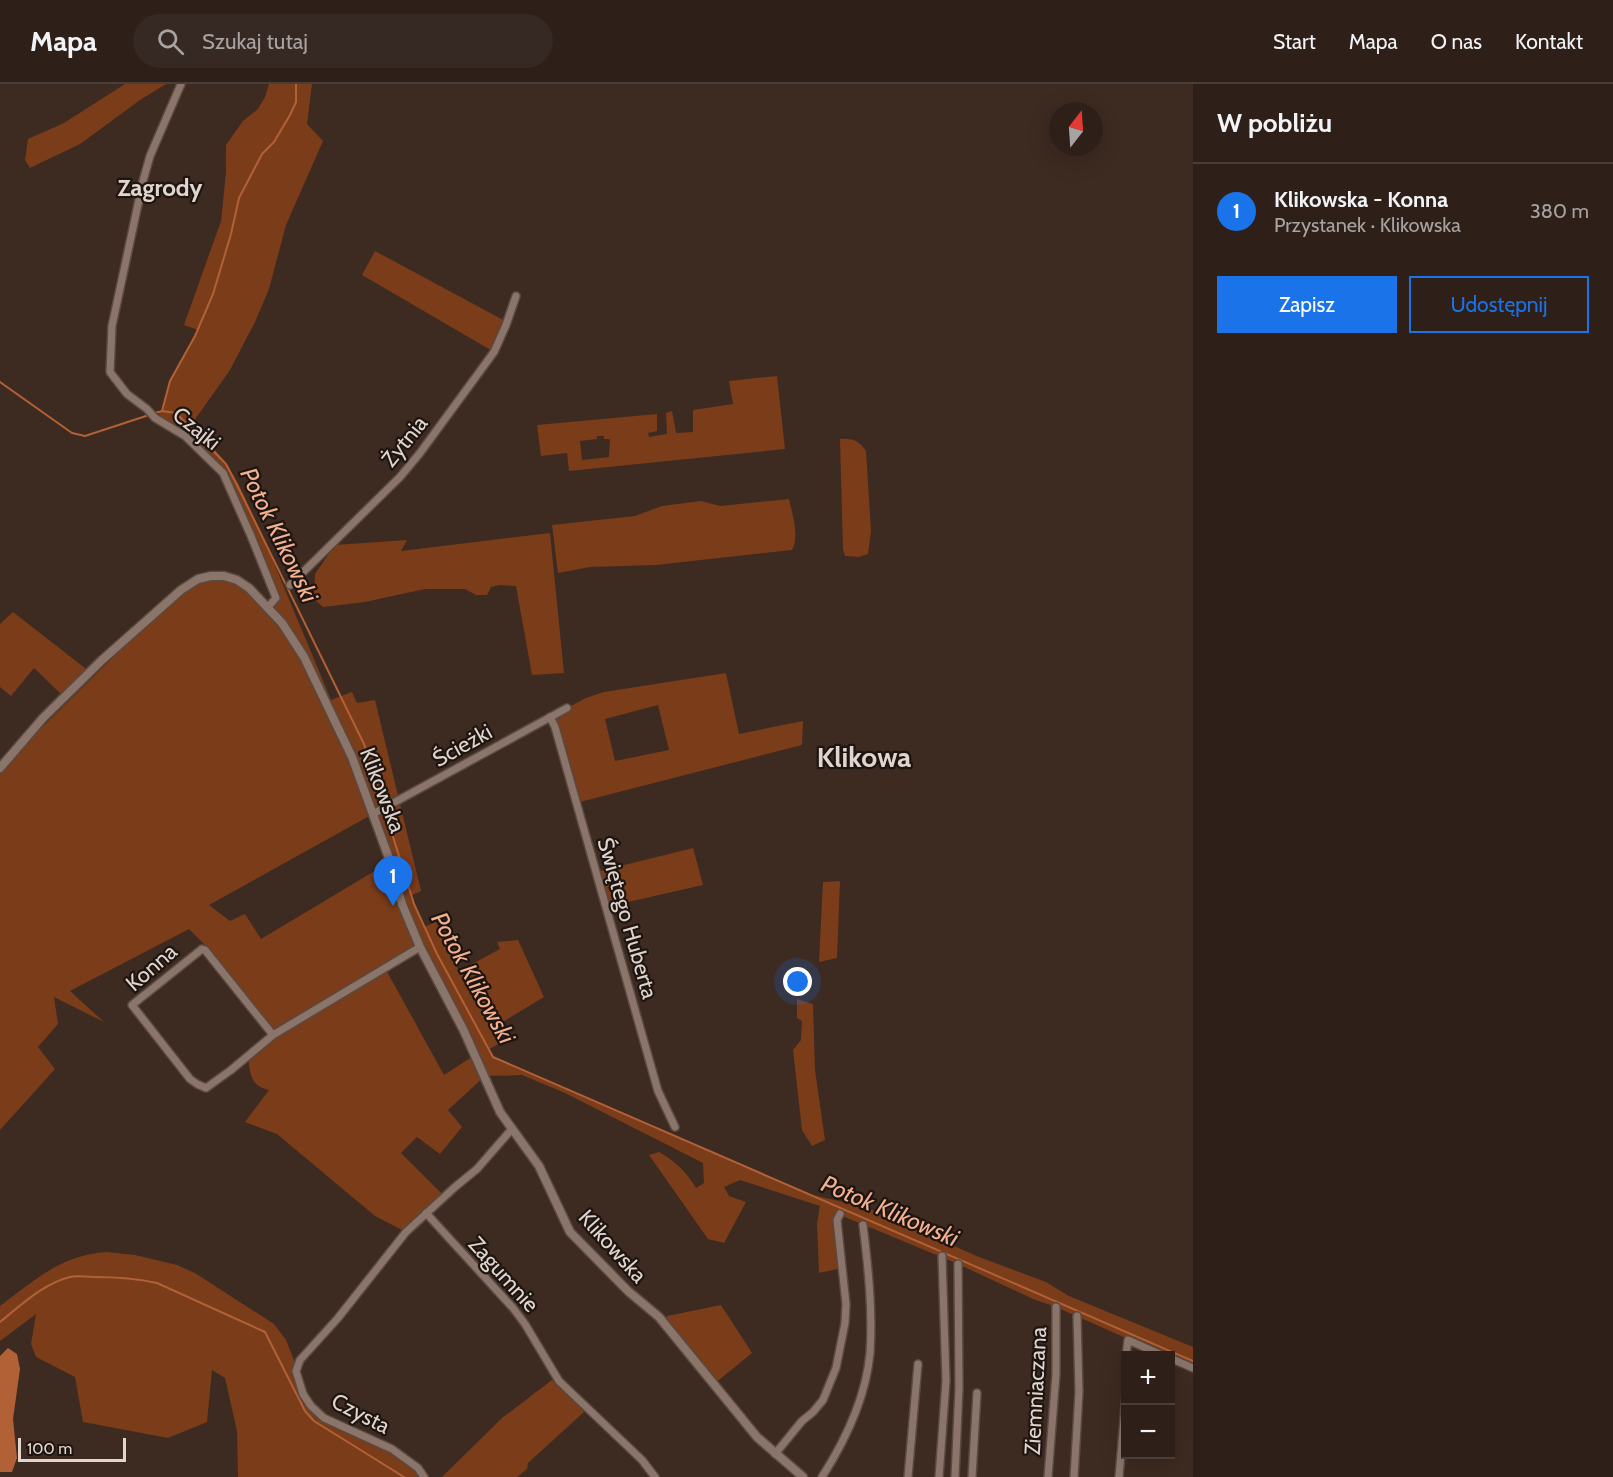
<!DOCTYPE html>
<html lang="pl">
<meta charset="utf-8">
<style>
body{margin:0;font-family:Cabin,sans-serif;background:#362822;color:#f1f3f6}
.controls{position:absolute;right:18px;bottom:18px;display:grid;overflow:hidden;border-radius:0px;box-shadow:0 6px 24px #0002}
.controls button{width:54px;height:54px;display:grid;place-items:center;padding:0;border:0;border-bottom:2px solid #493e38;background:#2e2019;color:#f1f3f6;font:30px sans-serif}
.compass{position:absolute;left:1049px;top:18px;width:54px;height:54px;border-radius:50%;background:#2e2019;box-shadow:0 6px 24px #0002;rotate:17deg}
.scale{position:absolute;left:18px;bottom:15px;width:108px;box-sizing:border-box;padding-left:6px;border:3px solid #e1d5cf;border-top:0;font-size:16px;line-height:21px;white-space:nowrap;color:#e1d5cf;-webkit-text-stroke:4px #1e1511;paint-order:stroke}
.you{position:absolute;left:798px;top:898px;width:21px;height:21px;margin:-15px;border:4px solid #fff;border-radius:50%;background:#1a73e8;box-shadow:0 0 0 9px #1a73e833}
.badge{display:grid;place-items:center;width:39px;height:39px;border-radius:50%;background:#1a73e8;color:#fff;font-size:20px;font-weight:700}
.pin{position:absolute;translate:-50% -50px;filter:drop-shadow(0 2px 3px #0008)}
.pin::after{content:'';position:absolute;top:32px;width:21px;height:18px;background:inherit;clip-path:polygon(0 0,100% 0,50% 100%)}
.list{margin:0;padding:0;list-style:none}
h2{display:flex;justify-content:space-between;align-items:center;height:78px;margin:0;padding:0 24px;font-size:26px}
h2 small{font-size:20px;font-weight:400;color:#a7a3a2}
.list li{display:grid;grid-template-columns:39px 1fr auto;gap:18px;align-items:center;box-sizing:border-box;height:96px;padding:0 24px;border-top:2px solid #493e38}
.list b{display:block;font-size:22px;white-space:nowrap}
.list p{margin:0;font-size:20px;white-space:nowrap;color:#a7a3a2}
.list em{font-size:20px;font-style:normal;color:#a7a3a2}
.actions{display:flex;gap:12px;padding:18px 24px}
.actions a{flex:1;padding:14px 0;border:2px solid #1a73e8;border-radius:0px;text-align:center;font-size:21px;color:#1a73e8}
.actions .main{background:#1a73e8;color:#fff}
.icon{flex:none;width:33px;height:33px;fill:none;stroke:currentColor;stroke-width:2;stroke-linecap:round;stroke-linejoin:round}
.map{position:relative;flex:none;width:1193px;height:1393px;overflow:hidden}
header{display:flex;align-items:center;gap:36px;box-sizing:border-box;height:84px;padding:0 30px;background:#2e2019;border-bottom:2px solid #493e38}
header strong{font-size:28px}
nav{display:flex;gap:33px;margin-inline-start:auto;font-size:21px}
.search{width:420px;height:54px;background:#362822;display:flex;align-items:center;gap:15px;box-sizing:border-box;padding:0 21px;border-radius:33px;color:#a7a3a2;font-size:22px}
main{display:flex}
aside{flex:1;background:#2e2019}
.map>svg:first-child{display:block}
.green{fill:#7b3c1a;fill-rule:evenodd}
.water{fill:#b26137}
.lines{fill:none;stroke-linecap:round;stroke-linejoin:round}
.stream{stroke:#b26137;stroke-width:2}
.minor-casing{stroke:#584941;stroke-width:10}
.tertiary-casing{stroke:#584941;stroke-width:11}
.minor{stroke:#8b756a;stroke-width:7}
.tertiary{stroke:#8b756a;stroke-width:8}
.labels{text-anchor:middle;stroke-width:4.5;stroke-linejoin:round;paint-order:stroke}
.street-label{font-size:22px;fill:#e1d5cf;stroke:#1e1511}
.neighbourhood-label{font-size:24px;font-weight:bold;fill:#e1d5cf;stroke:#1e1511}
.water-label{font-size:24px;font-style:italic;fill:#f3b191;stroke:#1e1511}
.district-label{font-size:28px;font-weight:bold;fill:#e1d5cf;stroke:#1e1511}
</style>
<header>
<strong>Mapa</strong>
<div class="search"><svg class="icon" aria-label="search" viewBox="0 0 24 24"><circle cx="10" cy="10" r="6"/><path d="M15 15l6 6"/></svg>Szukaj tutaj</div>
<nav><a>Start</a><a>Mapa</a><a>O nas</a><a>Kontakt</a></nav>
</header>
<main>
<div class="map">
<svg width="1193" height="1393" viewBox="0 0 1193 1393">
<rect width="100%" height="100%" fill="#3d2a21"/>
<g class="green">
<polygon points="125,0 166,0 140,16 80,60 30,84 25,76 28,55 64,39"/>
<path d="M269,0H312L307,40L323,57L286,141L269,205L255,238L230,286L196,334L194,341L227,380L239,401L261,448L331,616L352,608L357,619L375,616L421,807L410,812L424,843L436,838L459,887L500,865L497,858L518,856L544,913L496,942L503,958L489,965L493,973L808,1110L865,1123L979,1173L1046,1198L1069,1212L1193,1263V1284L1170,1272L1164,1271L1056,1223L1033,1215L958,1180L840,1131L842,1184L819,1189L817,1139L820,1122L740,1096L724,1103L729,1112L746,1118L724,1159L708,1155L649,1071L659,1068C675,1077 687,1088 696,1104L704,1099L703,1079L565,1009L522,991L485,992L448,1026L462,1043L440,1070L417,1053L401,1069L444,1112L406,1148L375,1132L277,1050L245,1038L269,1006C250,1002 250,989 248,972L273,951L216,880L217,873L189,845L70,907L104,938L54,913L58,940L38,963L55,985L0,1046V688L8,677L158,529L198,495L237,496L267,524L276,514L229,400L202,368L157,333L162,326L170,297L198,246L184,241L221,137L226,88V61L243,37L258,25L265,13ZM373,730L388,779L261,855L245,830L230,837L209,821ZM420,863L475,971L444,991L385,884Z"/>
<polygon points="375,167 507,238 494,268 362,191"/>
<path d="M777,292L785,365L569,387L567,369L541,372L537,341L657,330V347L648,349L649,353L667,350L666,329L672,327L676,349L693,348V326L733,320L729,297ZM597,352H604V355H610L609,373L582,376L580,357L597,355Z"/>
<path d="M840,355C853,354 859,357 866,367L871,447L868,470L859,473L845,472L843,465Z"/>
<path d="M789,415C792,430 800,452 792,466L656,481L590,483L558,489L552,441L635,432L662,422L701,417L720,422Z"/>
<polygon points="550,449 564,589 532,591 516,502 500,501 491,503 487,511 476,511 465,505 425,505 365,518 323,523 314,515 315,490 335,461 407,456 401,467"/>
<polygon points="13,528 90,588 64,613 34,584 11,612 0,603 0,540"/>
<path d="M726,589L739,650L803,637L802,661L576,719L550,633L586,614L604,608ZM658,621L669,666L615,677L605,635Z"/>
<polygon points="693,764 703,801 606,823 596,788"/>
<polygon points="840,797 837,874 819,878 823,798"/>
<polygon points="797,915 813,920 815,986 825,1056 812,1062 802,1046 793,966 801,956 802,937 797,934"/>
<path d="M107,1168L135,1171L177,1181L195,1189L274,1240L286,1256L294,1276L298,1296L318,1328L392,1365L424,1393H238L237,1347L225,1294L212,1286L207,1338L168,1354L83,1338L75,1293L36,1273L31,1260L36,1230L0,1257V1222C35,1196 61,1171 107,1168Z"/>
<polygon points="721,1221 752,1269 714,1300 664,1240 667,1232"/>
<polygon points="552,1296 568,1309 584,1328 528,1379 527,1385 517,1393 442,1393 502,1334"/>
</g>
<polygon class="water" points="8,1264 17,1270 20,1285 13,1335 17,1374 12,1388 0,1388 0,1272"/>
<g class="lines">
<g class="stream">
<polyline points="0,298 72,349 85,352 149,331"/>
<polyline points="162,327 170,297 195,252 213,210 231,150 239,114 262,70 274,58 290,31 296,18 296,0"/>
<polyline points="155,329 162,327 176,329 226,380 237,401 364,660 414,820 437,870 493,973 1193,1277"/>
<path d="M0,1238C20,1222 44,1199 70,1193C77,1191 85,1193 93,1193C115,1193 135,1194 157,1199L265,1248L305,1327L314,1337L404,1393"/>
</g>
<defs>
<g id="minor">
<polyline points="181,0 150,72 143,97 112,242 110,288 127,310 147,325 155,334 185,352 223,389 251,452 276,514 267,524"/>
<polyline points="290,501 400,393 420,369 494,268 506,241 516,212"/>
<polyline points="550,633 555,643 658,1007 675,1043"/>
<polyline points="373,730 567,624"/>
<polyline points="273,951 205,866 202,865 132,921 190,995 197,1000 206,1004 231,986 273,951 420,863"/>
<polyline points="426,1129 513,1224 525,1240 559,1297 642,1376 655,1393"/>
<polyline points="1126,1272 1128,1256 1164,1272"/>
<polyline points="1170,1274 1193,1284"/>
<polyline points="775,1370 802,1337 813,1328 823,1316 836,1284 845,1239 846,1220 837,1136 840,1130"/>
<polyline points="424,1393 418,1384 392,1365 324,1334 311,1322 303,1310 296,1287 300,1276 338,1234 406,1148 455,1103 477,1085 511,1046"/>
<path d="M822,1393C845,1357 866,1313 870,1269C873,1227 868,1182 863,1141"/>
<polyline points="908,1393 918,1280"/>
<polyline points="939,1393 946,1297 942,1172"/>
<polyline points="955,1393 959,1304 958,1180"/>
<polyline points="972,1393 977,1309"/>
<polyline points="1048,1393 1056,1290 1056,1223"/>
<polyline points="1074,1393 1079,1308 1077,1232"/>
<polyline points="1119,1393 1126,1312"/>
</g>
<polyline id="tertiary" points="0,684 43,634 102,576 181,506 198,495 211,492 224,492 237,496 249,504 282,539 304,573 352,673 390,777 402,820 420,863 464,947 500,1028 539,1082 570,1148 628,1207 659,1233 757,1353 803,1393"/>
</defs>
<use href="#minor" class="minor-casing"/>
<use href="#tertiary" class="tertiary-casing"/>
<use href="#minor" class="minor"/>
<use href="#tertiary" class="tertiary"/>
</g>
<g class="labels">
<g class="street-label">
<text transform="translate(197 344) rotate(39)" y="8">Czajki</text>
<text transform="translate(404 357) rotate(-51)" y="8">Żytnia</text>
<text transform="translate(462 661) rotate(-29)" y="8">Ścieżki</text>
<text transform="translate(383 706) rotate(69)" y="8">Klikowska</text>
<text transform="translate(628 834) rotate(74)" y="8">Świętego Huberta</text>
<text transform="translate(151 883) rotate(-41)" y="8">Konna</text>
<text transform="translate(613 1162) rotate(48)" y="8">Klikowska</text>
<text transform="translate(504 1190) rotate(48)" y="8">Zagumnie</text>
<text transform="translate(1035 1307) rotate(-87)" y="8">Ziemniaczana</text>
<text transform="translate(361 1329) rotate(27)" y="8">Czysta</text>
</g>
<g class="neighbourhood-label">
<text x="160" y="112">Zagrody</text>
</g>
<g class="water-label">
<text transform="translate(279 451) rotate(64)" y="8">Potok Klikowski</text>
<text transform="translate(473 894) rotate(61)" y="8">Potok Klikowski</text>
<text transform="translate(890 1127) rotate(23)" y="8">Potok Klikowski</text>
</g>
<g class="district-label">
<text x="864" y="683">Klikowa</text>
</g>
</g>
</svg>
<div class="controls">
<button>+</button>
<button>−</button>
</div>
<svg class="compass" viewBox="-18 -18 36 36"><path d="M0-13l5 13h-10z" fill="#e53935"/><path d="M0 13l5-13h-10z" fill="#a7a3a2"/></svg>
<div class="scale">100 m</div>
<div class="you"></div>
<div class="pin badge" style="left:393px;top:822px">1</div>
</div>
<aside>
<h2>W pobliżu<small></small></h2>
<ul class="list">
<li><span class="badge">1</span><div><b>Klikowska - Konna</b><p>Przystanek · Klikowska</p></div><em>380 m</em></li>
</ul>
<div class="actions"><a class="main">Zapisz</a><a>Udostępnij</a></div>
</aside>
</main>
